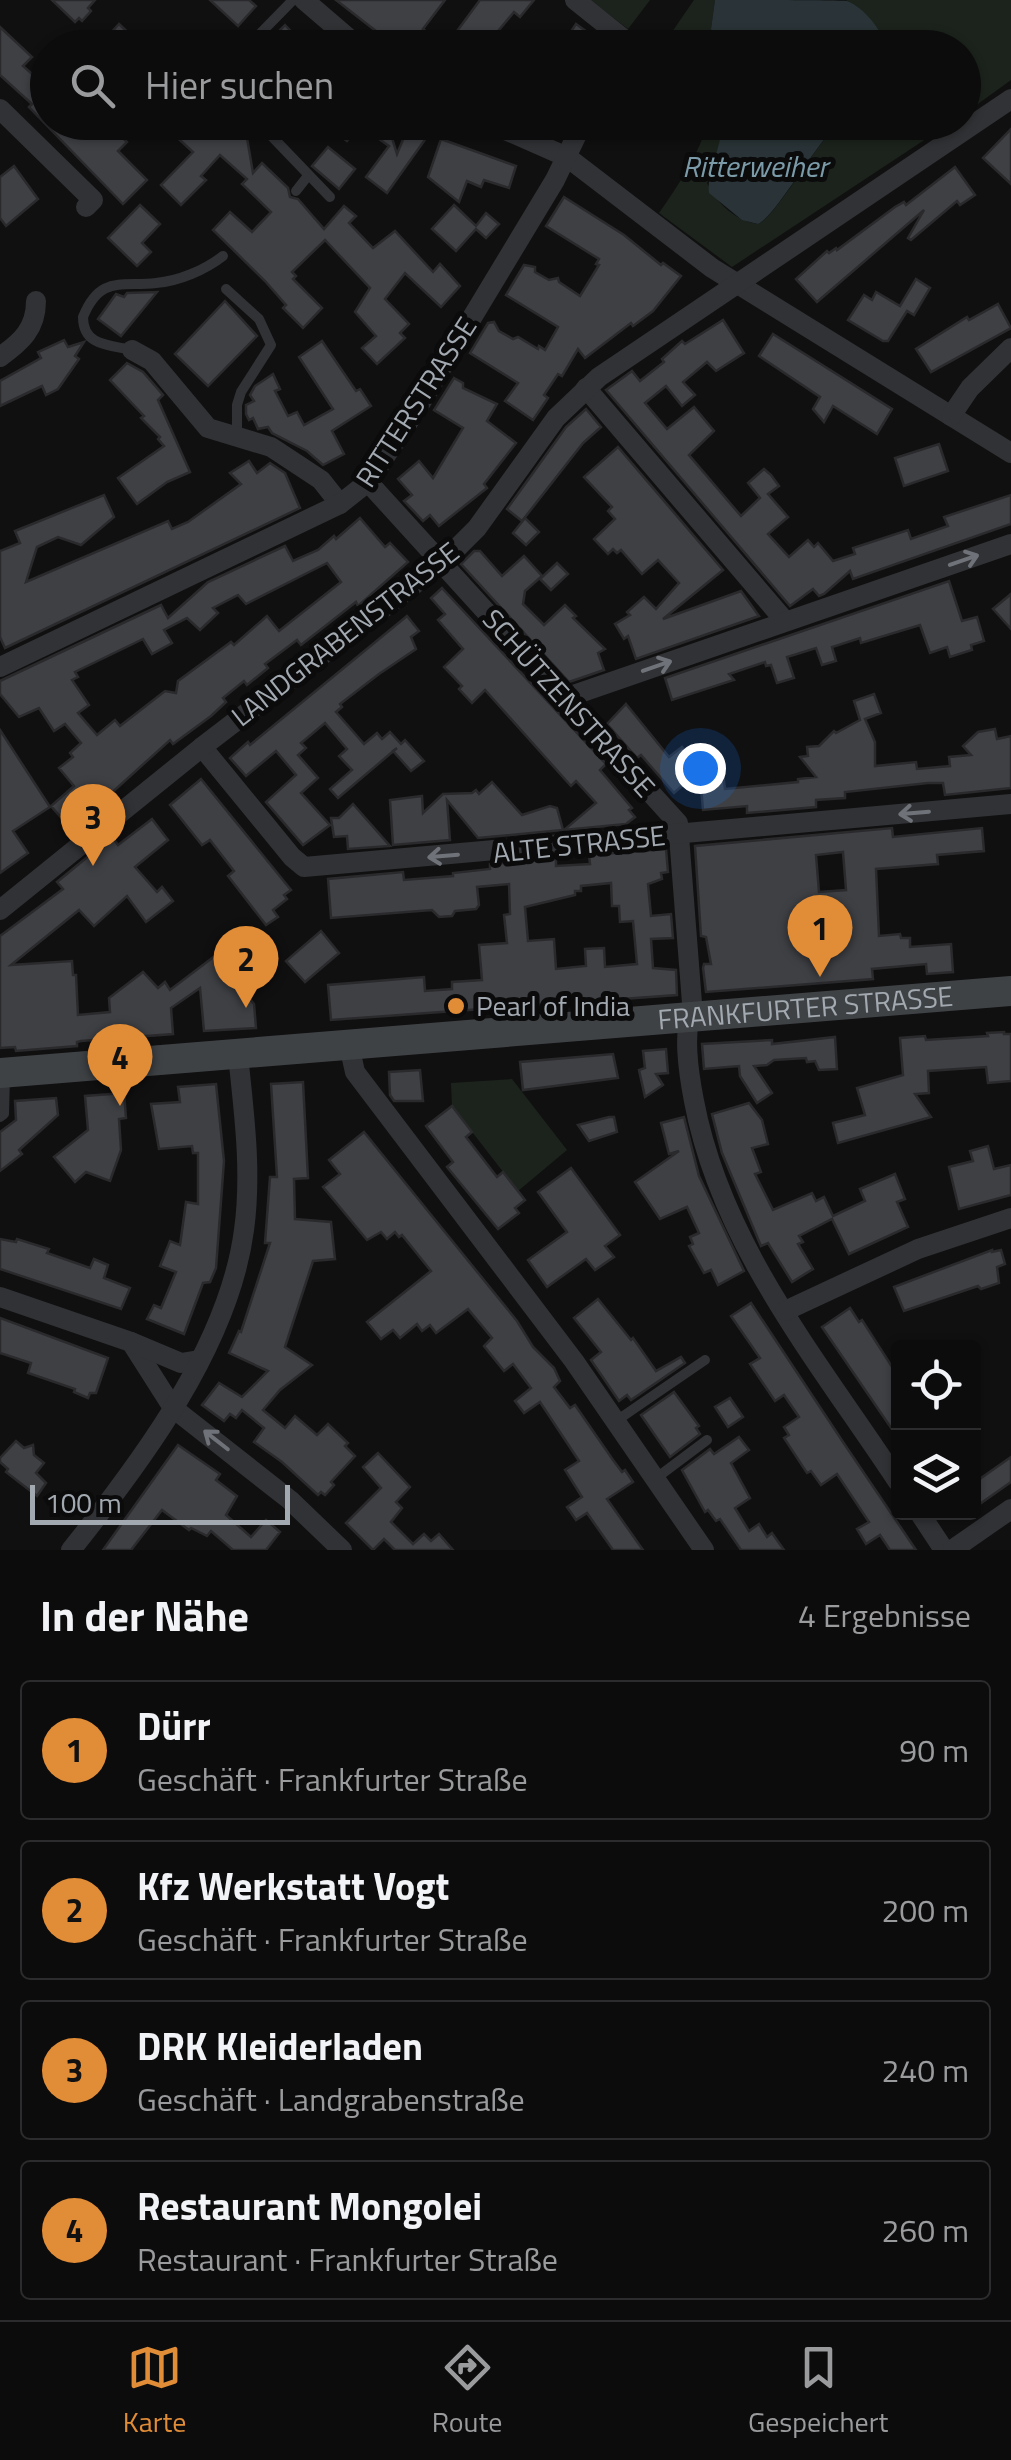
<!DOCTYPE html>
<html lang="de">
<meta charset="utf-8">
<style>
body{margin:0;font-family:"Titillium Web",sans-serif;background:#151516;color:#f1f3f6}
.controls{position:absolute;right:30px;bottom:30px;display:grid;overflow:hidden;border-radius:10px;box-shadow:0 2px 8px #0004}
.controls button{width:90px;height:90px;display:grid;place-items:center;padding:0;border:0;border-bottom:2px solid #2c2c2e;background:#0c0c0d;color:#f1f3f6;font:50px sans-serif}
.scale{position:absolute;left:30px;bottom:25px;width:260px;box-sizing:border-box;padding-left:10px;border:5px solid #a2a9b0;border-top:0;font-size:28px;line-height:35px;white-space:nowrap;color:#a2a9b0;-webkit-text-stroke:8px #0b0b0c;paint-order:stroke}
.you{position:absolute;left:700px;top:768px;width:35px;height:35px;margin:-25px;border:8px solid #fff;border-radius:50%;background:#1a73e8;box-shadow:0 0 0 15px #1a73e833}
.badge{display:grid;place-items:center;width:65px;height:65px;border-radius:50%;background:#e18c37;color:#111;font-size:32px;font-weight:700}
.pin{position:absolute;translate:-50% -82px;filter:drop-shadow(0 2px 5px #0008)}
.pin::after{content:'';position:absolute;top:52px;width:35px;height:30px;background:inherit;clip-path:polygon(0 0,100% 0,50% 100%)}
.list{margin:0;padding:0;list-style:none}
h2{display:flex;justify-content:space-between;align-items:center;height:130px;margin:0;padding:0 40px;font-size:42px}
h2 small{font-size:32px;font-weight:400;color:#9a9b9d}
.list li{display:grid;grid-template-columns:65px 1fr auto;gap:30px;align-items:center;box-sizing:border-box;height:140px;margin:0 20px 20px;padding:0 20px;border:2px solid #2c2c2e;border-radius:10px}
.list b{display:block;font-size:38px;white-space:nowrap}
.list p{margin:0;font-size:32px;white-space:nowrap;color:#9a9b9d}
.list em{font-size:32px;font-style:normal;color:#9a9b9d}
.icon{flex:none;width:55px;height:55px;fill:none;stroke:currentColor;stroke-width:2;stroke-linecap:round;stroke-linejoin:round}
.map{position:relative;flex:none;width:1011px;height:1550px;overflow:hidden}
.search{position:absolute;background:#0c0c0d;box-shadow:0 2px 8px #0004;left:30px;right:30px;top:30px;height:110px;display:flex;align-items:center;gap:25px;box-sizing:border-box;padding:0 35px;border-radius:55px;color:#9a9b9d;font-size:38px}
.sheet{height:770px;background:#0c0c0d}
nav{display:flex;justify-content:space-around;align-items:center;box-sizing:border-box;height:140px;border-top:2px solid #2c2c2e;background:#0c0c0d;font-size:28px;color:#9a9b9d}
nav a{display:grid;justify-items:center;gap:5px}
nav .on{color:#e18c37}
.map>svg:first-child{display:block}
.green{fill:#1c231c}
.water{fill:#2a3438}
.building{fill:#3f4044;stroke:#2a2a2d;stroke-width:2.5;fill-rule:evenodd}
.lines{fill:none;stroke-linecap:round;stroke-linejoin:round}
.lane{stroke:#313235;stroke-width:10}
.street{stroke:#313235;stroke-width:20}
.secondary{stroke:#3f4245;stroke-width:30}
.oneway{stroke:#6f7379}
.poi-dot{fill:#e18c37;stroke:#0b0b0c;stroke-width:4}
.labels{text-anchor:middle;stroke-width:10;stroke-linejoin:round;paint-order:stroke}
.street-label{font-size:28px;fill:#a2a9b0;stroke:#0b0b0c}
.poi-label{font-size:28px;fill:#a2a9b0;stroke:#0b0b0c;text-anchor:start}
.water-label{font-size:30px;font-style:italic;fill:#7b9ba9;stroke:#0b0b0c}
</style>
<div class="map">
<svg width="1011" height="1550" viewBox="0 0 1011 1550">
<rect width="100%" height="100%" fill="#101011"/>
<g class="green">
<polygon points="590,0 650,0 628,29"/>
<polygon points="694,0 715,0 711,29 715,47 661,48"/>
<path d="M846,0H1011V80L964,114V48L887,47C879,26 864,13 846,0Z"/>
<path d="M708,123H721C723,144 715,163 707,183C716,203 736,221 758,224C776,217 816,143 839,123H950L732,267L659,213C680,183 697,157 708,123Z"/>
<polygon points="512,1079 567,1150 518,1191 452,1106 451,1083"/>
</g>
<g class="water">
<path d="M715,0C739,0 831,0 847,1C865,8 881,30 887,47H819L812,37L803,32L789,37L786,47H715L711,29Z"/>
<path d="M721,123V122L839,123C815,144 776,216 758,224L742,220L709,193C706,169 723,148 721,123Z"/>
</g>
<g class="building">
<polygon points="52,0 95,0 88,8 91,11 82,21 79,18 75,22"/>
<polygon points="210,0 249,0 256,6 238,26"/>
<polygon points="336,0 445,0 423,29 446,46 480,0 534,0 520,17 514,12 484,48 407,48 398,41 394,45"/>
<polygon points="119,24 144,48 97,48"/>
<polygon points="576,24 590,34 580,48 560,48"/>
<polygon points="285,25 307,48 262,48"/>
<polygon points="0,27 32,57 23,66 48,88 48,122 107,122 127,142 118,151 147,180 123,204 29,107 32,104 0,75"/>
<polygon points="175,122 187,122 197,131 205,122 218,134 228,124 247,138 253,173 262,163 288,188 290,197 298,199 324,229 344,206 356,216 349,223 373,248 395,231 433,272 440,264 460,286 441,307 405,273 385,299 409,324 400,333 405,338 377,364 362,348 376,336 355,312 370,288 325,240 292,272 296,276 293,279 322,308 303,328 283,308 286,305 265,281 213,230 230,212 252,232 271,212 242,184 247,179 220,155 201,176 206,180 181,205 161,185 193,152 169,130"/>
<polygon points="341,122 387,122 397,154 409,125 429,134 387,193 366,177 389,146 359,125 347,141 333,131"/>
<polygon points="1011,129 1011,184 983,158"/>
<polygon points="441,139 516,166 509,188 484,180 481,187 467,181 459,202 428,177"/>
<polygon points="328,147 355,169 339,189 312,166"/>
<polygon points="14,166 38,199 6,226 0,218 0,177"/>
<polygon points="955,167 975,195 960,205 957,201 911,240 908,238 924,210 817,302 796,279 827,251 829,253 836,248 837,250 895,207 904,202 906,205"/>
<polygon points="564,197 624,235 661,265 663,263 681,276 653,311 633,326 631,323 585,358 578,349 562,376 558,374 544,395 548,398 533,420 505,401 518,383 470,353 488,323 494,322 499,331 513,339 518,337 538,349 539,346 545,350 558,327 506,295 524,265 535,267 535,272 549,280 558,278 559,282 580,296 599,265 596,264 599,259 546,226"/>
<polygon points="140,205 160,224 142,243 151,252 137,266 108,238"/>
<polygon points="454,205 476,226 486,213 499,224 486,238 476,229 456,251 432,229"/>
<polygon points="916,279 930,288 914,315 907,311 888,341 883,341 848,320 864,295 872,300 876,292 900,306"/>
<polygon points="157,292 121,336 98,319 116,294 124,297 127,293"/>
<polygon points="225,301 257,336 208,386 175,354"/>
<polygon points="998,304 1011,328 931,372 916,349 967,317 969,320"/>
<polygon points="723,320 744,353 716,371 707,362 683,382 695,395 682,406 666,386 645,403 667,429 694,407 714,431 689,455 741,516 760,498 748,483 764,469 771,475 779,486 768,494 788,517 768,534 789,557 808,540 814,547 818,543 833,561 855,554 853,548 908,530 911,539 948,526 944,517 1011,495 1011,524 853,579 850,571 824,594 819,596 813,589 790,606 606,390 632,371 640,381 664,362 662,359 682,341 685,344"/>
<polygon points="773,334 892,409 877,434 833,406 824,422 813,409 820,397 759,356"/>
<polygon points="64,340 68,347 84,342 75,356 79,359 58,389 46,395 42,386 0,406 0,381 41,358 38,352"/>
<polygon points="322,341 356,391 360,389 371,406 332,431 344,454 323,465 307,451 272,433 268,427 258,429 253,418 249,420 246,414 246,405 254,401 250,395 255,386 273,374 280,389 275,391 288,416 297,412 304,425 333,409 299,357"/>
<polygon points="127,363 143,372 163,395 158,400 190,472 167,482 137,504 118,478 164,446 158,439 160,437 141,418 144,416 110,380"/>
<polygon points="454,378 463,383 463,388 497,404 487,421 516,443 484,484 487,488 439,526 430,515 423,521 404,501 412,495 398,479 419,461 433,478 463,428 434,410"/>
<polygon points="586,409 601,427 583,443 522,521 507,509 566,427"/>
<polygon points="939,444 948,471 904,486 895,458"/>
<polygon points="618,447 723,570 663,619 741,591 759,616 636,659 628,636 624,639 615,624 630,615 627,612 644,597 656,609 679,583 658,560 642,574 621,550 617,553 613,549 608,554 594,539 615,519 608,511 612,507 584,477"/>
<polygon points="249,461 257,473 270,463 285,473 300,508 5,648 0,637 0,551 20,543 15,531 104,495 114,517 81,545 58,537 37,547 26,582 168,521 172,529 188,522 241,484 230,473"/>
<path d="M360,518L385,547L390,543L408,562L358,606L356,602L301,645L297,640L265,664L268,668L247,685L244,681L223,698L226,702L211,716L173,744L170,740L106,798L104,796L71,824L65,822L51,806L74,786L59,768L73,757L70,753L81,743L65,724L54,731L39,708L19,717L0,694V681L161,605L168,618L208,582L285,546L293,561L318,550L334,536L336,539ZM327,563L341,582L279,631L267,616L234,645L231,642L178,681L176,693L165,691L120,726L115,720L97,735L78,713L89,705L72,680L78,677L75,672L143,639L152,654L172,643L164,630L187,618L200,630L218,613L213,608L238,595L246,604Z"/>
<polygon points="525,518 539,532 526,545 513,533"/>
<polygon points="474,551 480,551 502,576 524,556 542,576 525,591 523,604 544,625 565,605 576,616 573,618 605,649 598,653 604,670 569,682 461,564"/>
<polygon points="557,563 568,574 551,590 540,579"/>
<polygon points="949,581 962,621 977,617 984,641 971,645 972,650 950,657 947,647 930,653 920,625 861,643 860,638 832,647 836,661 822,665 816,648 787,657 794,678 777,683 771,665 766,666 765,662 729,674 734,680 672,700 665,678"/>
<polygon points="442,588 606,764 600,770 632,808 629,810 635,817 626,824 564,830 596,803 576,781 571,786 485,690 472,703 459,689 462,686 444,667 463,649 438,620 445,614 431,598"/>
<polygon points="1011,594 1011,629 993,609"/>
<polygon points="407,616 419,631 411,637 416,649 379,674 340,704 342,707 336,712 364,744 377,733 382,739 390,732 401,744 405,740 424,761 411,771 393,751 397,748 338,798 330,789 352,770 339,756 347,749 325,723 301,743 306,748 298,755 318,778 301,793 330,825 303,845 266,802 296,775 276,751 246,776 230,758 248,742 250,745"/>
<polygon points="874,694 881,713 865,719 875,742 875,766 916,762 917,769 950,766 949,757 971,755 963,746 978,732 995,729 997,739 1011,736 1011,788 945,795 943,783 928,783 845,792 845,798 816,800 816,807 747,813 747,806 703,810 700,776 723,773 725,789 798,782 798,779 816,777 800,757 808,756 807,747 819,746 834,731 836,733 860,720 854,701"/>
<polygon points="626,704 669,757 682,747 701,769 674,793 641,755 637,758 607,724"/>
<polygon points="0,730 50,807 13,831 28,853 0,873"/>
<polygon points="201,779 291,890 284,895 287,899 273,910 278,917 266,925 228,876 234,871 210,840 202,845 170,805"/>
<polygon points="492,782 522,815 550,806 557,808 563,830 478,838 447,800 450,840 393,845 390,800 422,796 423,813 443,794 472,793 476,790 479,794"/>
<polygon points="353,804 390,846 348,849 347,836 334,837 331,818 339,818"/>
<polygon points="152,819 168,840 135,867 157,892 162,887 173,901 146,922 127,896 94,926 79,910 11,965 72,961 73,975 76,975 78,1015 110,1012 109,998 143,972 158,988 165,982 170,990 228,946 238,959 225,968 254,1004 256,1028 204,1031 200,988 171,1008 173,1034 81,1041 77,1042 77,1046 16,1051 15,1047 0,1048 0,936 63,889 57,882 96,850 113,838 118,845"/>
<path d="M892,828L893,837L982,828L984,851L937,855L938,864L876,869L879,936L900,934L901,938H910V947L951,944L953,972L927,974L926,964L872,969L873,979L706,992L703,968L704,964H711L706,937L701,936L695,846ZM843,852L846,890L819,892L816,855Z"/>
<path d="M666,849L668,872L661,873L662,879L648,884L651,916L671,914L673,938L651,939L653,968L676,970L677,995L331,1020L328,985L424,977L425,991L452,989V982L482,980L479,945L507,943L504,915L510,914L509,884L477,887L479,905L476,909L455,911L452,916L439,917L432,910L331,918L328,879L403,872L404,880L453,876V873L490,869V864L556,859V866L590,864L589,855ZM611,883L612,906H619L620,922L633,921L637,964L605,967L604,948L585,949L586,966L556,969L554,939L528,941L525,907L575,895V891H581V886Z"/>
<polygon points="321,931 339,953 305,982 286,961"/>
<polygon points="1004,1032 1004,1034 1011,1034 1011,1081 988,1083 986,1067 928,1071 929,1093 915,1094 931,1117 838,1143 833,1123 865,1115 857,1088 903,1075 900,1038 925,1036 926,1040 988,1036 987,1033"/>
<polygon points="835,1037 837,1069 819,1070 815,1061 807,1062 806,1058 774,1060 767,1065 754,1066 772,1093 757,1103 740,1076 739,1066 704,1069 702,1044 772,1040 772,1044"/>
<polygon points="666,1049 668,1073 656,1074 663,1085 645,1097 639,1070 645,1068 643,1051"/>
<polygon points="613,1054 618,1078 523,1090 520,1062"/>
<polygon points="420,1070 423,1101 394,1101 390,1095 389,1072"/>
<polygon points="303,1082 308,1178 294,1179 295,1219 331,1222 335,1259 313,1261 285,1347 312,1365 280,1390 263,1410 285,1428 295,1416 317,1435 328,1424 348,1443 345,1446 355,1456 331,1482 334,1485 325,1495 321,1492 318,1495 282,1462 254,1442 264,1428 242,1410 236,1418 230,1414 224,1421 202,1405 219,1383 242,1397 268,1371 229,1353 239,1331 241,1332 270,1243 265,1243 270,1177 277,1177 271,1084"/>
<polygon points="216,1084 224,1161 216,1268 210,1282 203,1283 184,1334 147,1319 154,1305 161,1308 176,1272 160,1266 170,1241 180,1245 186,1202 198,1204 198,1153 193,1153 192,1146 159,1149 151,1104 180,1102 178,1087"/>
<polygon points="124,1093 126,1118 119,1119 121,1150 110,1181 86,1172 75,1182 54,1157 88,1130 85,1096"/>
<polygon points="56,1098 58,1115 19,1150 22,1154 0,1171 0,1132 16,1120 15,1101"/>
<polygon points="749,1103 762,1120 768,1144 752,1148 761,1172 755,1174 773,1210 812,1193 816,1201 824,1197 833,1216 865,1201 860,1189 895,1174 905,1199 897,1202 908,1227 849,1254 832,1219 799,1236 803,1242 798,1244 813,1269 792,1282 768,1243 761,1246 758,1239 722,1153 712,1114"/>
<polygon points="452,1106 472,1132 466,1137 497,1177 503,1172 525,1200 515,1208 519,1213 498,1229 447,1167 453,1162 426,1126"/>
<polygon points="609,1117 614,1117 617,1132 589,1141 578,1125"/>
<polygon points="684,1117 699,1176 744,1271 718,1285 711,1270 704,1273 689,1246 693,1244 690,1237 699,1233 687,1207 660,1219 635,1182 679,1151 669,1154 661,1123"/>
<polygon points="364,1132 517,1321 533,1347 554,1368 560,1381 554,1387 570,1408 575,1405 613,1460 622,1472 625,1470 633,1482 607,1499 643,1550 613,1550 587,1513 576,1520 567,1507 582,1497 565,1470 579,1461 540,1402 524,1413 515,1401 531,1388 513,1364 504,1371 484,1346 492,1338 468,1309 436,1333 430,1325 422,1331 417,1324 400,1338 393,1330 381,1339 367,1322 431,1271 402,1235 399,1237 395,1232 387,1239 381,1232 367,1240 323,1187 340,1174 329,1160"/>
<polygon points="988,1146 994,1169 1011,1165 1011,1195 959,1209 949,1167 973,1161 970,1151"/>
<polygon points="571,1168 620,1235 605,1246 614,1257 595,1270 586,1259 547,1287 528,1260 567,1232 538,1192"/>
<polygon points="0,1239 16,1242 17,1239 49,1249 47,1253 90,1268 94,1259 108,1265 104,1278 130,1288 121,1309 0,1269"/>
<polygon points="992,1250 992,1252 1001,1250 1005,1264 997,1267 999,1283 981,1289 978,1286 904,1311 894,1287"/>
<polygon points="598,1299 631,1340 633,1338 656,1371 681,1357 685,1363 631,1400 627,1395 619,1401 591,1360 601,1352 574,1318"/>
<polygon points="751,1303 843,1442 916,1550 890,1550 880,1535 866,1544 857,1529 869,1522 837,1474 821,1485 811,1471 807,1473 784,1438 789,1435 784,1427 799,1417 784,1395 775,1401 750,1364 760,1358 731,1316"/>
<polygon points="850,1308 859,1322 862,1320 898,1376 898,1438 822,1327"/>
<polygon points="0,1318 108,1358 96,1393 90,1393 88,1398 74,1392 75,1389 28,1373 31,1363 0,1353"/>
<polygon points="674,1392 699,1426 696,1428 700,1434 670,1457 641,1415"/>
<polygon points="730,1398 743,1417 728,1427 715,1407"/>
<polygon points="739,1437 749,1450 731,1463 750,1498 735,1508 749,1531 759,1524 767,1537 772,1533 784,1550 741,1550 720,1519 716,1521 708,1510 705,1512 682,1470 710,1449 714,1454"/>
<polygon points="16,1441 24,1448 33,1445 34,1455 44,1463 36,1473 46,1483 37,1496 6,1472 8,1469 0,1462 0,1458"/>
<polygon points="178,1445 220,1474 216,1480 237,1496 226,1515 251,1537 266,1520 280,1532 266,1550 233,1550 211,1531 207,1536 191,1528 189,1530 162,1510 131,1550 103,1550"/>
<polygon points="378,1453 410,1487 396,1502 402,1508 391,1522 413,1544 424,1534 431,1541 439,1534 453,1550 395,1550 384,1539 373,1550 346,1523 381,1488 363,1467"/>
<polygon points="1011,1457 1011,1482 974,1508 974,1483"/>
</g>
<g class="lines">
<g class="lane">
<polyline points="246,48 293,0"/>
<polyline points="258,122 330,197"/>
<polyline points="296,191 307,177"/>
<polyline points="226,289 259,319 271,345 241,392 237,405 237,436"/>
<path d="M132,350C109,345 83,346 83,317C100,275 121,287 156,283C179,281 205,270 223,256"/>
<polyline points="0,1117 4,1114 5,1075"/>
<polyline points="616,1421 705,1360"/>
<polyline points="655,1479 707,1440"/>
</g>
<g class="street">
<polyline points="304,0 360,48"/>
<polyline points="575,0 635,48"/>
<polyline points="0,109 93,200 86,207"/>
<polyline points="487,122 567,157 712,268 1011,453"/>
<polyline points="132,350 152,361 208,428 271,447 321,480 340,504"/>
<path d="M0,357C21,342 36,329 36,301"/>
<polyline points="586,388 785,621"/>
<polyline points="951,416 970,388 1011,348"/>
<path d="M368,482L678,823L692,1003C683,1034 688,1070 694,1101C721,1245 819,1362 898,1482"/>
<polyline points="0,667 340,504 368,482 415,412 555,180 583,122"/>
<polyline points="565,698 1011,544"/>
<polyline points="202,747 292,857 304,867 1011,804"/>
<polyline points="0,910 202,747 442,563 477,528 556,418 599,377 1011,99"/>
<polyline points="349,1045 355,1072 574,1361 704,1550"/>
<polyline points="0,1297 131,1342 173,1408 290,1500 342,1550"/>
<polyline points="785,1311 918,1249 1011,1218"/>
<polyline points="131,1342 181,1363 199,1360"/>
<polyline points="919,1512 944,1550"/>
<path d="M71,1550C142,1461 229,1345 244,1230C252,1172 244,1113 238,1055"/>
<polyline points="952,1550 1011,1509"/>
</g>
<path class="secondary" id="s1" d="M0,1073L1011,991"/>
</g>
<defs><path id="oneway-shaft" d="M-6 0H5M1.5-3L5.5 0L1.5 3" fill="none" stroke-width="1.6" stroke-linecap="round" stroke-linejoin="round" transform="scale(2.5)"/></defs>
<g class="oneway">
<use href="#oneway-shaft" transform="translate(964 560) rotate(-19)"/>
<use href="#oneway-shaft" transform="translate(657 666) rotate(-19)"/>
<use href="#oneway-shaft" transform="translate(914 813) rotate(175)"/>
<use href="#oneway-shaft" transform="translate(443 856) rotate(175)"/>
<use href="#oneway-shaft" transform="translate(216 1440) rotate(-142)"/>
</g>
<circle class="poi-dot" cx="456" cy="1006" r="10"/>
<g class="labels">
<g class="street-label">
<text transform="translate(416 402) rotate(-57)" y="10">RITTERSTRASSE</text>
<text transform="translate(345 634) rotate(-38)" y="10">LANDGRABENSTRASSE</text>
<text transform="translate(569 703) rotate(48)" y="10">SCHÜTZENSTRASSE</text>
<text transform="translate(579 844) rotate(-6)" y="10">ALTE STRASSE</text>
<text dy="10" stroke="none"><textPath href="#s1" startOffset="808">FRANKFURTER STRASSE</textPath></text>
</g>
<g class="poi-label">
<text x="476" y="1016">Pearl of India</text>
</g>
<g class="water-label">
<text x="755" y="177">Ritterweiher</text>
</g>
</g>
</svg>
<div class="controls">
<button><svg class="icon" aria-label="locate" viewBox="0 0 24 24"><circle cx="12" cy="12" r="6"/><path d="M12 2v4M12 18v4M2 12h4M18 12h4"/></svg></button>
<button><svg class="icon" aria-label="layers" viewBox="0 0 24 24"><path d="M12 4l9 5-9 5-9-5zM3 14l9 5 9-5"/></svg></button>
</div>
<div class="scale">100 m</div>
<div class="you"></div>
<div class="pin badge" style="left:820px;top:977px">1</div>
<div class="pin badge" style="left:246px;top:1008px">2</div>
<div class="pin badge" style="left:93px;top:866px">3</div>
<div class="pin badge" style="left:120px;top:1106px">4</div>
<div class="search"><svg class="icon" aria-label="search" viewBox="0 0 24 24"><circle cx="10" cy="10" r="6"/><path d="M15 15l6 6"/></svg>Hier suchen</div>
</div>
<section class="sheet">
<h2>In der Nähe<small>4 Ergebnisse</small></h2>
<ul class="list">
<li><span class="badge">1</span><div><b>Dürr</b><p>Geschäft · Frankfurter Straße</p></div><em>90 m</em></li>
<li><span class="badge">2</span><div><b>Kfz Werkstatt Vogt</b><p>Geschäft · Frankfurter Straße</p></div><em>200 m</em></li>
<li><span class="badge">3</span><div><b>DRK Kleiderladen</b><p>Geschäft · Landgrabenstraße</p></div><em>240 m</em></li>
<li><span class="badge">4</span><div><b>Restaurant Mongolei</b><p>Restaurant · Frankfurter Straße</p></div><em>260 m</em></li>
</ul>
</section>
<nav>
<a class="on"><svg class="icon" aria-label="map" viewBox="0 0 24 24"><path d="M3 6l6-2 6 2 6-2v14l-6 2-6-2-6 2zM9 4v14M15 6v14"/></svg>Karte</a>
<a><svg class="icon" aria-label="directions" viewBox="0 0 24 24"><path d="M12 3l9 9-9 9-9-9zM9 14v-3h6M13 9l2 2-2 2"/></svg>Route</a>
<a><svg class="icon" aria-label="saved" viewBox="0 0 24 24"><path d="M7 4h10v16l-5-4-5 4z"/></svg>Gespeichert</a>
</nav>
